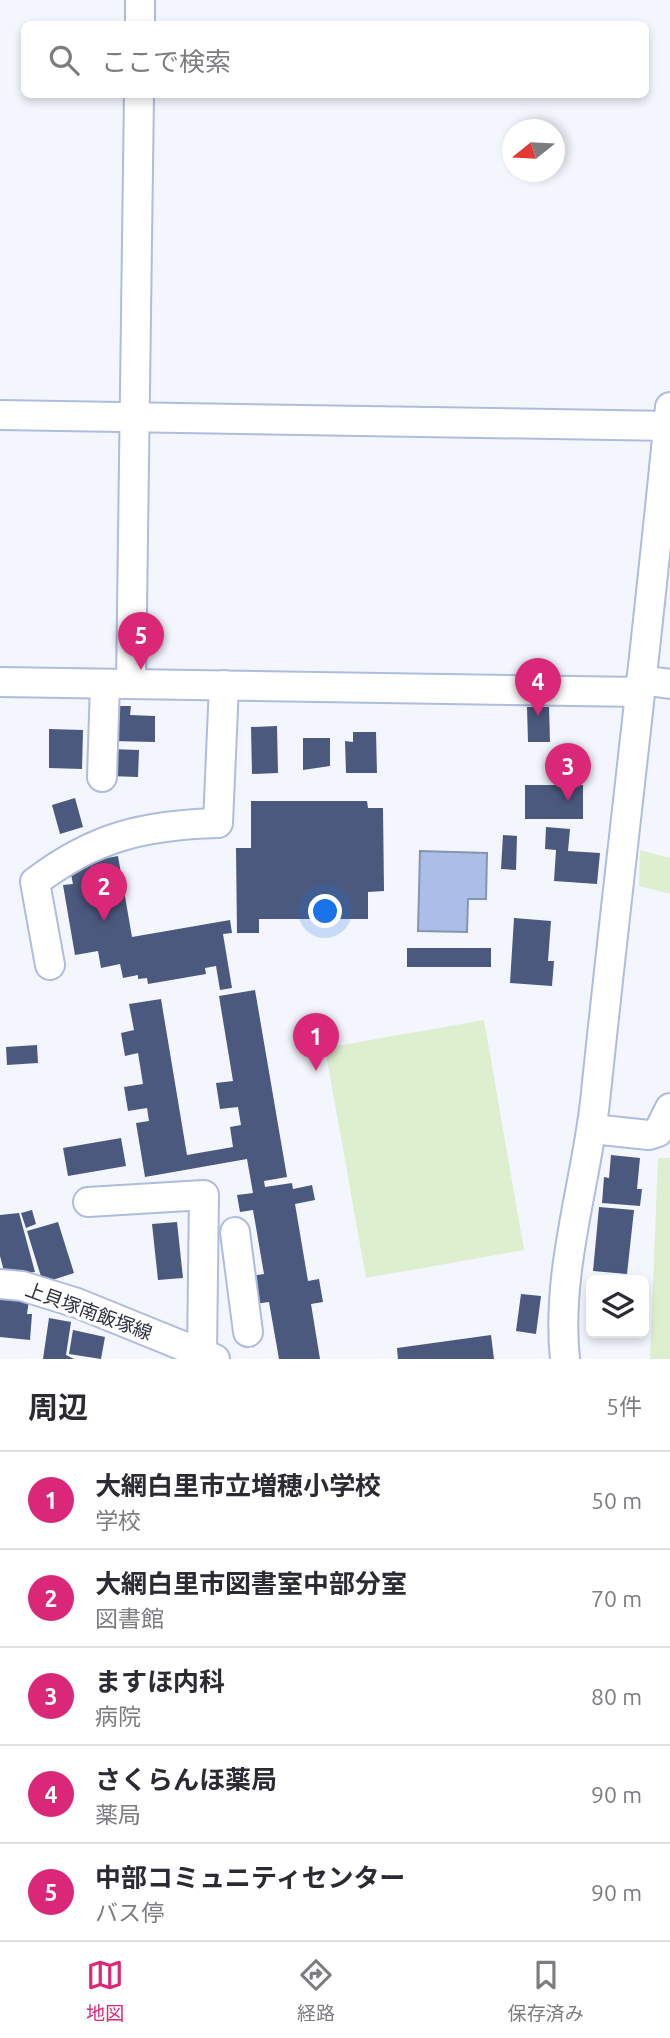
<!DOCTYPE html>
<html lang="ja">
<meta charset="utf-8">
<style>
body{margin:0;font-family:Ubuntu,"Noto Sans JP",sans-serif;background:#f7f7f7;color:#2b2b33}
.controls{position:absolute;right:21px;bottom:21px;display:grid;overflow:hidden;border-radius:10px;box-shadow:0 4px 10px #0003}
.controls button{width:63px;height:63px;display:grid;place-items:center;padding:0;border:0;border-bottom:2px solid #e1e1e2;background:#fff;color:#2b2b33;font:35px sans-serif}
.compass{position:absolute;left:502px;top:119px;width:63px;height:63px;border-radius:50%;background:#fff;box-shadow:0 4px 10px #0003;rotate:252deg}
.you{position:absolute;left:326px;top:912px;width:24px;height:24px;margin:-18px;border:5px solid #fff;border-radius:50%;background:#1a73e8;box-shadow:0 0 0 10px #1a73e833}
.badge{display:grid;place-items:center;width:46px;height:46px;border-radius:50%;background:#db2777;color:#fff;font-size:23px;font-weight:700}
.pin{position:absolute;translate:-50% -58px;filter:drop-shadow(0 2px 4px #0008)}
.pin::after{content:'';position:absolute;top:37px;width:24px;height:21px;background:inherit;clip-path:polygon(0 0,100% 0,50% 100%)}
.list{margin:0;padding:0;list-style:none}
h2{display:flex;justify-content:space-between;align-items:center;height:91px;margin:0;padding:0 28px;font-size:30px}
h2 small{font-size:23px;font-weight:400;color:#7c7c81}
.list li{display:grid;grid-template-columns:46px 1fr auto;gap:21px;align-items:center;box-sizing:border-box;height:98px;padding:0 28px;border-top:2px solid #e1e1e2}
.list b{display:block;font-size:26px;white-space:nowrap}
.list p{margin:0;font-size:23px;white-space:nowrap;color:#7c7c81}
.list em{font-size:23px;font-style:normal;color:#7c7c81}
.icon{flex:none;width:38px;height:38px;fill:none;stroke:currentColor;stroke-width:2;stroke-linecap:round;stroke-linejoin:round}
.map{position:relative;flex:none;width:670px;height:1359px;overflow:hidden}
.search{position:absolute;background:#fff;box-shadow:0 4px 10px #0003;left:21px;right:21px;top:21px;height:77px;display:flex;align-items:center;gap:18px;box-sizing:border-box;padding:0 24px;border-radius:10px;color:#7c7c81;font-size:26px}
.sheet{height:581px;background:#fff}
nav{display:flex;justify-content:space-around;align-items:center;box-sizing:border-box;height:98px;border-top:2px solid #e1e1e2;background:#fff;font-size:19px;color:#7c7c81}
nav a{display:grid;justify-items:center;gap:4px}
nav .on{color:#db2777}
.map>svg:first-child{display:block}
.green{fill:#ddefcf}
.water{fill:#acbee8;stroke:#8593b5;stroke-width:2}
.building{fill:#4b597e}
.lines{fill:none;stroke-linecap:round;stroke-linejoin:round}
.minor-casing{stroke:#afbcdd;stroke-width:32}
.minor{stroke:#fff;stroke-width:28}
.labels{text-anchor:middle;stroke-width:7;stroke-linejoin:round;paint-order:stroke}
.street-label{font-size:19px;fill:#2b303d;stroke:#fff}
</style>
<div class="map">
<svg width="670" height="1359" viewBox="0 0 670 1359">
<rect width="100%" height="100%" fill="#f3f6fd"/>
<g class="green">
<polygon points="640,850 670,858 670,894 639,886"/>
<polygon points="484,1020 524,1250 366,1278 325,1048"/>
<polygon points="658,1158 670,1158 670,1359 650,1359"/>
</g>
<polygon class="water" points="420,851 487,853 486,899 468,899 467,932 418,931"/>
<g class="building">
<polygon points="113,706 131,706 130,715 155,716 155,742 112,741"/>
<polygon points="527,707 549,707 550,742 528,742"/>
<polygon points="277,726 278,773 252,774 251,727"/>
<polygon points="49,729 83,730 82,769 49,768"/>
<polygon points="353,732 376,732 377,773 346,773 345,741 353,742"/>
<polygon points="303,738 330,738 330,766 303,770"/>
<polygon points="110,749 139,750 138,777 109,776"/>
<rect x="525" y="785" width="58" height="34"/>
<polygon points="75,798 83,827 60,834 52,805"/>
<polygon points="251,801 367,801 368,808 383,808 384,891 368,892 368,919 259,919 259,933 237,933 236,848 251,848"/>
<polygon points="546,827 570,829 568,851 600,853 597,884 554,881 556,850 545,849"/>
<polygon points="503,835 517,836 516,870 501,869"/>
<polygon points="118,856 132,937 230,920 232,933 223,934 232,988 220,990 216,966 205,968 206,974 148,984 147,978 138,979 138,975 123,978 120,964 101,968 98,951 75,955 63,885 73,884 69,865"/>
<polygon points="514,918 551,921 548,961 554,961 552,986 510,983"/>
<rect x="407" y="948" width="84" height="19"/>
<polygon points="255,990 287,1177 264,1181 265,1187 292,1183 293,1189 312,1185 315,1200 295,1204 308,1281 319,1279 323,1302 311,1304 320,1359 279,1359 269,1302 254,1304 250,1276 264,1274 253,1210 240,1212 237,1195 253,1193 247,1159 145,1177 136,1123 149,1121 147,1108 128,1111 124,1087 143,1084 138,1053 125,1056 121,1033 134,1030 129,1004 161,999 187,1155 233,1147 230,1127 241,1125 238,1107 220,1109 216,1083 233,1081 219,996"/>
<polygon points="37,1045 38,1063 7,1065 6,1047"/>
<polygon points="121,1138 126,1166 68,1176 63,1148"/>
<polygon points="611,1155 640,1158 637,1189 642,1189 640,1206 602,1203 604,1177 609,1178"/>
<polygon points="599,1207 634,1210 627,1274 593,1271"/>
<polygon points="32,1210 36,1224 26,1228 21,1213"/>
<polygon points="19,1213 35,1272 5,1275 0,1256 0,1215"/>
<polygon points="58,1222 74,1273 43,1283 27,1231"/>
<polygon points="177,1222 183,1278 158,1280 152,1224"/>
<polygon points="521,1294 541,1296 536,1334 516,1331"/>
<polygon points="0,1298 29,1300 27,1314 32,1314 30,1340 0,1337"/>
<polygon points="49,1318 71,1322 66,1355 74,1359 43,1359"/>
<polygon points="73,1330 105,1337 101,1359 69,1354"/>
<polygon points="491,1335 494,1359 398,1359 397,1348"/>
</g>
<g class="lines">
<defs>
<g id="minor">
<polyline points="140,24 140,0"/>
<polyline points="0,415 670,426"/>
<polyline points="641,680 670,684"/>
<polyline points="0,682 639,692"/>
<polyline points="131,684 139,94"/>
<polyline points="102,777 105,684"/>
<path d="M50,965L35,882C94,837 144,825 218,823L224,685"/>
<polyline points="592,1129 649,1135 658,1132 670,1108"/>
<polyline points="88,1202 204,1195 202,1353"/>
<polyline points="235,1232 248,1332"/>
<polyline points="0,1284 22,1286 77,1303 215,1359"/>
<path d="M565,1359C556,1273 585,1188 595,1102C619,870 648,639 670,407"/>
</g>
</defs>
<use href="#minor" class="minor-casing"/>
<use href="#minor" class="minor"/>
</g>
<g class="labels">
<g class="street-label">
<text transform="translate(89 1311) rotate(20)" y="7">上貝塚南飯塚線</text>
</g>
</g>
</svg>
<div class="controls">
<button><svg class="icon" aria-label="layers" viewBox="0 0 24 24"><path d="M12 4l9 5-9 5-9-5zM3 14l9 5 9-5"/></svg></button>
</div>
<svg class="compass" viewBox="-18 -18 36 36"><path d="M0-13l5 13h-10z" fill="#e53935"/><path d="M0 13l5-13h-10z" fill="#7c7c81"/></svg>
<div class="you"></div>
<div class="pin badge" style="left:316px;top:1071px">1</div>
<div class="pin badge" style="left:104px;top:921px">2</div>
<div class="pin badge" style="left:568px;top:801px">3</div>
<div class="pin badge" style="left:538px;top:716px">4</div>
<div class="pin badge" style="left:141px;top:670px">5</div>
<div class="search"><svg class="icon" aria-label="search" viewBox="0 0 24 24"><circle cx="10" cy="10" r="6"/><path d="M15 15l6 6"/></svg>ここで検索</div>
</div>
<section class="sheet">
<h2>周辺<small>5件</small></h2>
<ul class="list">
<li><span class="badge">1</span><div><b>大網白里市立増穂小学校</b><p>学校</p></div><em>50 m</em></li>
<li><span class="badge">2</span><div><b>大網白里市図書室中部分室</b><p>図書館</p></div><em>70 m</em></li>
<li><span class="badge">3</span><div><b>ますほ内科</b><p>病院</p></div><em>80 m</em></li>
<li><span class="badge">4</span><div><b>さくらんほ薬局</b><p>薬局</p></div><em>90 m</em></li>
<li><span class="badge">5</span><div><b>中部コミュニティセンター</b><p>バス停</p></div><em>90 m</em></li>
</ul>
</section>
<nav>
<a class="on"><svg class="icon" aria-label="map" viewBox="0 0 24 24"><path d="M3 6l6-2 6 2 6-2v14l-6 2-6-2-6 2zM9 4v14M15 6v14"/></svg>地図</a>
<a><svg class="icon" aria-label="directions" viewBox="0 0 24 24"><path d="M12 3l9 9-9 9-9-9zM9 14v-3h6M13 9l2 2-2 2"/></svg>経路</a>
<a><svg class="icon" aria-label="saved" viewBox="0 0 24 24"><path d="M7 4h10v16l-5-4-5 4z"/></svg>保存済み</a>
</nav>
